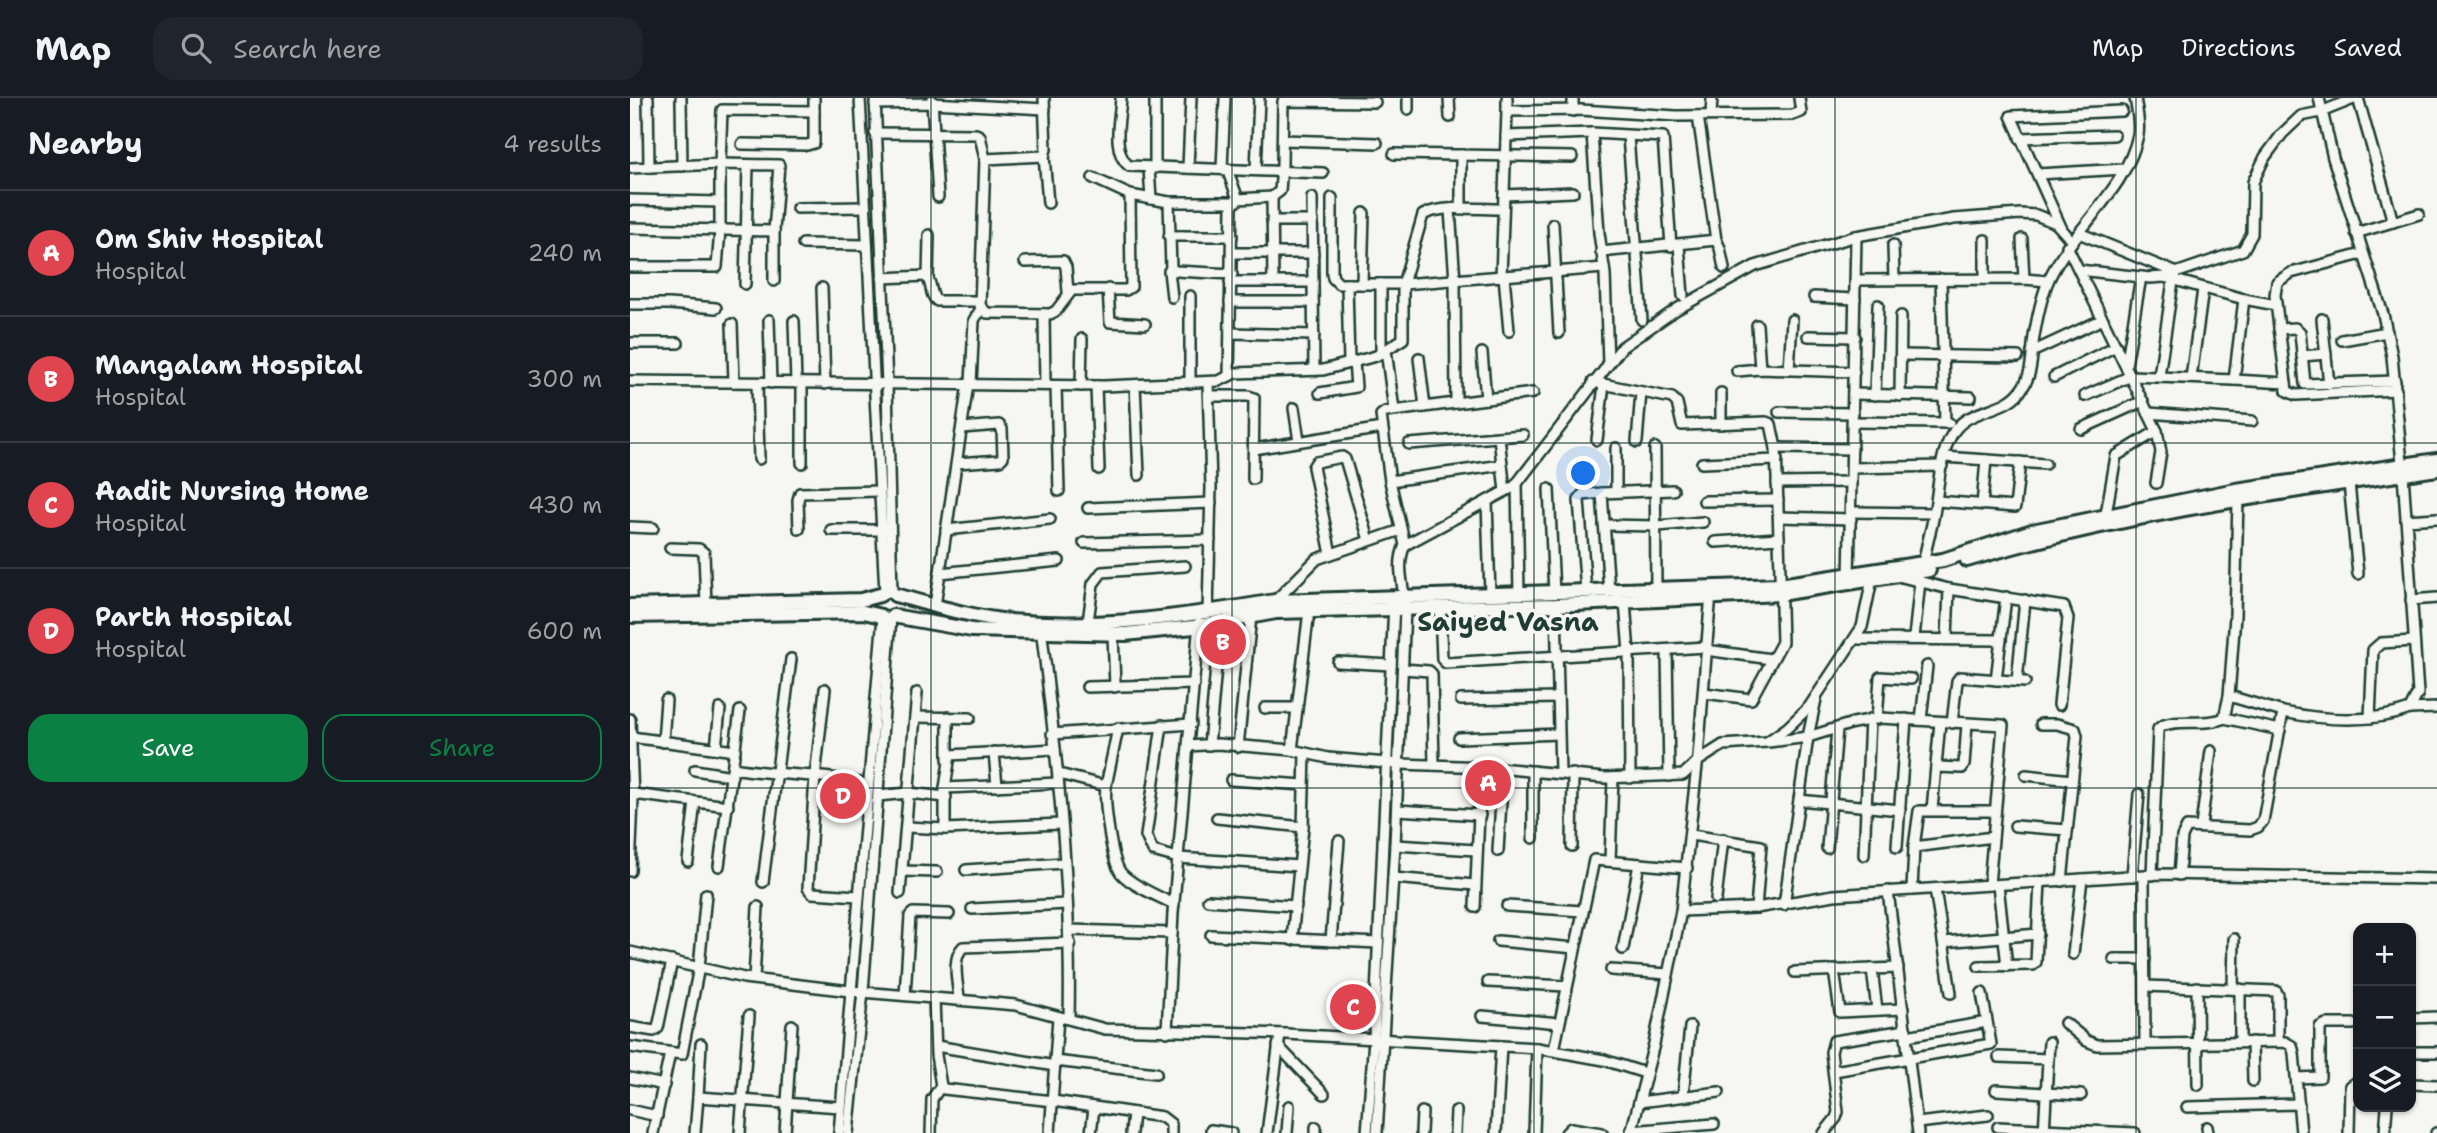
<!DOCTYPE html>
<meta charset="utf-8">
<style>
body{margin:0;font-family:"Shantell Sans",sans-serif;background:#20242c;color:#f1f3f6}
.controls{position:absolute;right:21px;bottom:21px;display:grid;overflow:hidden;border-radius:14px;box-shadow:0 2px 5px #0004}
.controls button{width:63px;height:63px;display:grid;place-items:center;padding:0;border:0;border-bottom:2px solid #363941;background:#171b24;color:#f1f3f6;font:35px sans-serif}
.you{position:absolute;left:954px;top:376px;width:24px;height:24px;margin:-18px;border:5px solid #fff;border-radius:50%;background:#1a73e8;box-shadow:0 0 0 10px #1a73e833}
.badge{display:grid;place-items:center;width:46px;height:46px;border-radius:50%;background:#0b8043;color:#fff;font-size:23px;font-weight:700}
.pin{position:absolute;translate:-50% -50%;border:4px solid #fff;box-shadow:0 2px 7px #0006}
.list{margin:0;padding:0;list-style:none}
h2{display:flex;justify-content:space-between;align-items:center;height:91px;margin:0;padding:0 28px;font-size:30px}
h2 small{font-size:23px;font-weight:400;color:#9ea1a6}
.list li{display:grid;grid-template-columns:46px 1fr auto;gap:21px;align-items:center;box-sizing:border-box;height:126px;padding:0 28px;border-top:2px solid #363941}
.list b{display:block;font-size:26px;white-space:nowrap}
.list p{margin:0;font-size:23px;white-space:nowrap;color:#9ea1a6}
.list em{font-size:23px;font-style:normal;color:#9ea1a6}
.actions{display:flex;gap:14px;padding:21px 28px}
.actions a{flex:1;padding:16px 0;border:2px solid #0b8043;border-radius:21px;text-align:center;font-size:24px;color:#0b8043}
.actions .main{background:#0b8043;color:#fff}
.icon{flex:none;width:38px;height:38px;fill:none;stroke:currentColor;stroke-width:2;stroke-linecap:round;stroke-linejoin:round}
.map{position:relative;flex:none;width:1807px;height:1035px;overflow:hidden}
header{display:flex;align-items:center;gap:42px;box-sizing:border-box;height:98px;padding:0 35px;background:#171b24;border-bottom:2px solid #363941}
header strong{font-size:33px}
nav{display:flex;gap:38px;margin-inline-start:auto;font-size:24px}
.search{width:490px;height:63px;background:#20242c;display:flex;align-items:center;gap:18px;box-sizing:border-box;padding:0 24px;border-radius:21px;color:#9ea1a6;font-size:26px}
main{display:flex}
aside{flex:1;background:#171b24}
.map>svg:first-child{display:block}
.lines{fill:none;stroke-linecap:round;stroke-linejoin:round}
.minor-casing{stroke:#1f3d34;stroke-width:14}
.major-casing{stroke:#1f3d34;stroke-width:18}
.minor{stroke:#f6f6f2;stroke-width:9}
.major{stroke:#f6f6f2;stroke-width:12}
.grid{fill:none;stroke:#1f3d34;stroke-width:2;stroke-opacity:0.55}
.labels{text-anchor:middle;stroke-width:7;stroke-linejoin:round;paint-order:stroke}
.district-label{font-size:26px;font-weight:bold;fill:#1f3d34;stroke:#f6f6f2}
</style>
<header>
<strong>Map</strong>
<div class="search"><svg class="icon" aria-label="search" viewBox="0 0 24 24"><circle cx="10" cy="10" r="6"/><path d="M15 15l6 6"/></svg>Search here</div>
<nav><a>Map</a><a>Directions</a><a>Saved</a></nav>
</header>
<main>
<aside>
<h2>Nearby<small>4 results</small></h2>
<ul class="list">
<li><span class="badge" style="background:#e0444e">A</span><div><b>Om Shiv Hospital</b><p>Hospital</p></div><em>240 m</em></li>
<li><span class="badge" style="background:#e0444e">B</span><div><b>Mangalam Hospital</b><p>Hospital</p></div><em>300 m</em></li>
<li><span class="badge" style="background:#e0444e">C</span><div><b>Aadit Nursing Home</b><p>Hospital</p></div><em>430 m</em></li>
<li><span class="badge" style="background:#e0444e">D</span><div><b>Parth Hospital</b><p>Hospital</p></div><em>600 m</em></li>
</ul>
<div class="actions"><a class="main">Save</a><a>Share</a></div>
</aside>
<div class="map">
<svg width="1807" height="1035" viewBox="0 0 1807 1035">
<rect width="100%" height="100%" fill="#f6f6f2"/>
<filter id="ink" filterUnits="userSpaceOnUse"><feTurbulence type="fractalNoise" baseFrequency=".0143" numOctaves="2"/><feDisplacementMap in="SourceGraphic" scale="14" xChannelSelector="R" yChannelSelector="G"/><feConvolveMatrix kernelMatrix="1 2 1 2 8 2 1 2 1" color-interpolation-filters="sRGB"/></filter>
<g filter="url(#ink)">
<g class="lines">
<defs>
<g id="minor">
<polyline points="18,0 19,69"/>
<polyline points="51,0 52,68"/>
<polyline points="230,0 255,495"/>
<polyline points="245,0 257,286 262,496"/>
<path d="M491,0C490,20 481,54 499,68L693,75"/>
<polyline points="525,0 525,70"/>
<polyline points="819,0 820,19"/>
<polyline points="877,0 877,13"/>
<polyline points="943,0 943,13"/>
<polyline points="1728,0 1763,124"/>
<polyline points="302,2 308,99"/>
<polyline points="245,6 302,5 415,11"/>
<polyline points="778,11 778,0"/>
<polyline points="1081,17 1082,0"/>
<polyline points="245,35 346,36 350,38 355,61 350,208 357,215 420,216 426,213 442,192 496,192 501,189 500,97 463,80"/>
<polyline points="962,35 969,135 975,176 978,266"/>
<polyline points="876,38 962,35 1033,39 1041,148"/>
<polyline points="998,38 1012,222"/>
<polyline points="1390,40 1484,37"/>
<polyline points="653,42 747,45"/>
<polyline points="112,46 177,47 184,45 184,0"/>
<polyline points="764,56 942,59"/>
<polyline points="414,58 418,105"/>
<polyline points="355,61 414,58 416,51 414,0"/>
<polyline points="0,70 90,66 92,12 184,13"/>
<polyline points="519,70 521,101"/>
<polyline points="558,70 561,0"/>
<polyline points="592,71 595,0"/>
<polyline points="597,71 608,101"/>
<polyline points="626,72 629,0"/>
<polyline points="1408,76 1494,71"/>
<polyline points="500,97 539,104 604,104"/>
<polyline points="874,97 943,94"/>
<polyline points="642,99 643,184"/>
<polyline points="682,100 684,272"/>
<polyline points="702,100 702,175 703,180 709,186 773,186 974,170"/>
<polyline points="0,102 90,104"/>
<polyline points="539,104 541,171 546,173 602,176"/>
<polyline points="167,110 235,109"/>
<polyline points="820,112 825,182 826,305"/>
<polyline points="831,112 831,57"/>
<polyline points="642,123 683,123"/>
<polyline points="923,126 929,235"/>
<polyline points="1431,129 1381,18 1492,13"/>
<polyline points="0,130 144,133"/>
<polyline points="1449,135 1547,175"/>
<polyline points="1726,135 1789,116"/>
<polyline points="539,138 602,138"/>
<polyline points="1392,141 1394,181"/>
<polyline points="1086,142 1090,150 1094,170"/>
<polyline points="1355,142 1355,181"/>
<polyline points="173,146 237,147"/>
<polyline points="1049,147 1053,198"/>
<polyline points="1263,147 1264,181"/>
<polyline points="1437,148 1527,333 1531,354 1526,385"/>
<polyline points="971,154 1086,142 1068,18"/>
<polyline points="602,155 683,155"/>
<polyline points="1732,156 1661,175 1647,184 1645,197 1657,293 1666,297 1766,292"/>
<polyline points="395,164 433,163 436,169 438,194"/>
<polyline points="0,169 87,169 90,132 90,66 149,67 144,133 144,183"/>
<polyline points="541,171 539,173 542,199"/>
<polyline points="1449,172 1520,180 1534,179 1613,152 1622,136 1623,84 1635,59 1652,36 1671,18 1691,14 1726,0"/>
<polyline points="874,178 879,233"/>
<polyline points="871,179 877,13 951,12 1046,18 1163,17 1171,14 1169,0"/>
<polyline points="1534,179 1614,201 1646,207"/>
<path d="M252,180L296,178C303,185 299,197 307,203H350"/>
<polyline points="298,180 299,137"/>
<polyline points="1311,181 1315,325"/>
<polyline points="1226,182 1394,181 1418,183"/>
<polyline points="600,184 683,184"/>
<polyline points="115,186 118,67"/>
<polyline points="717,186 719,265"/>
<polyline points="732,186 734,115"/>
<polyline points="751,186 751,255"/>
<polyline points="192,190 195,286"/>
<polyline points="478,191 480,224 515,226"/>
<polyline points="560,198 560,285"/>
<polyline points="1184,199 1225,201"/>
<polyline points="600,204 683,204"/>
<polyline points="0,206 39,206 86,210"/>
<polyline points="414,216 415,287"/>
<polyline points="1692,221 1699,286"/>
<polyline points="139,222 141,285"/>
<polyline points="164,223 166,285"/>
<polyline points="102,226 104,284"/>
<polyline points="1127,227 1130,271"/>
<polyline points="1649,231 1665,230 1670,234 1675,286 1765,283"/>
<polyline points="600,235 684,237"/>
<polyline points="1178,238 1225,239"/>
<polyline points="1712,242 1757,234"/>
<polyline points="0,245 48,245"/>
<polyline points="756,252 764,312"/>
<polyline points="1402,254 1473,221"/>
<polyline points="852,255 856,301"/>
<polyline points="1271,257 1388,259"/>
<polyline points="1672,258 1696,256"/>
<polyline points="789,260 795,309"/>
<polyline points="1496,267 1511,179"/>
<polyline points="1159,272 1162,222"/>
<polyline points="1107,273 1130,271 1224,274"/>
<polyline points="599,278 602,108 608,101 642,99 650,93 652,67 653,3 745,4"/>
<polyline points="1529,278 1543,183"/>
<polyline points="1424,279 1486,248"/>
<polyline points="1561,280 1573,191"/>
<polyline points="1604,282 1656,285"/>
<path d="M0,283L474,288L589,283L605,275L693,272L746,258L773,241V186L793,117C809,107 853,111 873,111"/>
<polyline points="578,284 581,389 578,515"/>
<polyline points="963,284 1042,300 1047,305 1052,327 1136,324 1141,326 1146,350 1149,440"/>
<polyline points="127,285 129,361"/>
<polyline points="341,286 344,222 351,211"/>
<polyline points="505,287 509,377"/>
<polyline points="426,288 429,393"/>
<polyline points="451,288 452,241"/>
<polyline points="466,288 469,371"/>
<polyline points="690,295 726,289 724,264"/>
<polyline points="1091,295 1091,326"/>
<polyline points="1223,296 1341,299"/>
<polyline points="1245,297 1248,207"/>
<polyline points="579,298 618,298 624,300 623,381"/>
<polyline points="1270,298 1271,218"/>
<polyline points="1455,298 1501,278 1604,282 1614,201"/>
<polyline points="664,310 669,343"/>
<polyline points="1149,314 1223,315"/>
<polyline points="1519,315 1622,323"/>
<polyline points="1223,324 1319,325"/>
<polyline points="1451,331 1513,303"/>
<polyline points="869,339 875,393"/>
<polyline points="967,342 974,287"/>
<polyline points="1007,344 1011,294"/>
<polyline points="779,346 893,337"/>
<polyline points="1025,350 1026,491"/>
<polyline points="1146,350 1222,351"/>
<polyline points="624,351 752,330"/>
<polyline points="1314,359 1415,366"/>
<polyline points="172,365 172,285"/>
<polyline points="327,365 370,362 373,359 372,331 369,327 332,330"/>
<polyline points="1072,365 1147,362"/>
<polyline points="1222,370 1312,368"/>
<polyline points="760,383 872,367"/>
<polyline points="887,385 889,496"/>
<polyline points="1147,385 1221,384"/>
<polyline points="1719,385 1728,476"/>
<polyline points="919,391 924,495"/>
<polyline points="986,394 986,350"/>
<polyline points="857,403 860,497"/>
<polyline points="1074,403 1148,402"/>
<polyline points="1307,403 1385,409 1390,364"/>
<polyline points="1352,407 1356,362"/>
<polyline points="458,410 581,405"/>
<polyline points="1221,414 1304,415"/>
<polyline points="1149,419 1221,421"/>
<polyline points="1475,422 1486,358 1527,333"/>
<polyline points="1776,422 1807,420"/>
<polyline points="974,427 1028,428 1073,424"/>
<polyline points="0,429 23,430"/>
<polyline points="169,431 168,402 170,395 250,393"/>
<polyline points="201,432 252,432"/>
<polyline points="316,432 420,421"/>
<polyline points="454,445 580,442"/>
<polyline points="775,447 760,383 751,317 755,314 903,295"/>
<polyline points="40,450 69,451 74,455 76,506"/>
<polyline points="701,456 683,369 686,364 712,359 715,361 739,442"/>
<path d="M1293,468C1295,452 1300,437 1303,421C1309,394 1308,362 1321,338C1337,307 1377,317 1393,289C1404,273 1401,251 1405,233C1408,216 1412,197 1419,181C1442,132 1497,91 1508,37C1510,25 1507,12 1505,0"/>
<polyline points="310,475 429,463"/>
<polyline points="1272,479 1319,491 1434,509 1438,520 1429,607"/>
<polyline points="1219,481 1226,138"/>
<polyline points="979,493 972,395 1043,392"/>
<polyline points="956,494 949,402 952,397 972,395"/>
<polyline points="1781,502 1807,500"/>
<polyline points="645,503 687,461 771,432"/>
<polyline points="995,504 999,555 1000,680"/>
<polyline points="926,507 930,675"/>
<polyline points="305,508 338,286"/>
<polyline points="810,510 812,561 816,565 1076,549"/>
<polyline points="458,524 463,486 472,474 555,468"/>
<path d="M411,530C427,659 442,791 439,921"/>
<polyline points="483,536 485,589"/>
<polyline points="1284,540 1290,483"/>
<polyline points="1226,541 1371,542"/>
<polyline points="1317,541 1319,491"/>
<polyline points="1037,552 1039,678"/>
<polyline points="1076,552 1141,561"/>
<polyline points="708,564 761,567"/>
<polyline points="773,571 799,573 802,576 804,667"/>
<polyline points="1366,582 1376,499"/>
<polyline points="1387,583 1395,502"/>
<polyline points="457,589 564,586"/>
<polyline points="195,591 185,679 178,790 182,795 228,798"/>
<polyline points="1074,595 1121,601 1152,544 1149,440 1085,444"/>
<polyline points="831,602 928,600"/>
<polyline points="635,610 667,610"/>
<polyline points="1780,611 1807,610"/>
<path d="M1653,614C1693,622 1740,626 1780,611L1788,595L1773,376L1762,258L1753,216L1703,60L1689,0"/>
<polyline points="285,619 340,620"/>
<polyline points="318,619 318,661"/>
<polyline points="1594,620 1650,632"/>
<polyline points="1740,620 1743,552 1751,545 1784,543"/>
<polyline points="0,621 3,701 0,773"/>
<polyline points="1247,621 1250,579 1281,581"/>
<polyline points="1291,622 1297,568"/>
<polyline points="1322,625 1327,583 1330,579 1395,584"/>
<polyline points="1411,626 1427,626 1445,631 1447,638 1432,783"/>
<polyline points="532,627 516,738 523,753 548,760 669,768"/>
<polyline points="422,636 561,626"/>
<polyline points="1,639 105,653"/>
<polyline points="829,640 928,636"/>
<polyline points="33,644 36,602"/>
<polyline points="1139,644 1178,639 1223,625 1250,620 1373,627 1359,787"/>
<polyline points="579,647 587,558"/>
<polyline points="559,648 588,646 662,652 698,660 769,666 858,669 974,680 1053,677 1068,663 1093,647 1137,644 1157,630 1179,609 1232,529 1243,477"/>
<polyline points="608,649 621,518"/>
<polyline points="86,650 90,611"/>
<polyline points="662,652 679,513"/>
<polyline points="364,654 367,688"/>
<polyline points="1306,669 1332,670 1334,667 1337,626"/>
<path d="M103,670C148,678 194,675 237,687"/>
<polyline points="65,672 102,678"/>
<polyline points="903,673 903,740"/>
<polyline points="429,676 476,688 488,630"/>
<polyline points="1396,677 1442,682"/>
<polyline points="601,682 674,687"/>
<path d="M476,688C474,705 481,762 491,775C501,787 529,799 544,806"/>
<polyline points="315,690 428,685"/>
<polyline points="3,696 98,708"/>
<polyline points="248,698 278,695 316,699"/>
<polyline points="1169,702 1270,712"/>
<polyline points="767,712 850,717"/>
<polyline points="1302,712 1310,624"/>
<polyline points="587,720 673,729 662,842"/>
<polyline points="1385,728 1437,732"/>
<polyline points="1571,728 1581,653"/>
<polyline points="277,729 315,731 431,726"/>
<polyline points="673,729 675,655"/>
<polyline points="315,731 315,690 320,657 425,651"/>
<polyline points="1061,737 1131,748 1126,810"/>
<polyline points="765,747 846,752"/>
<polyline points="942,748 943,676"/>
<polyline points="1267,749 1276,621"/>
<polyline points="1284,749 1363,739"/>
<polyline points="1197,750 1207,631"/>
<polyline points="868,753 873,671"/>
<polyline points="1234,757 1240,621"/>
<polyline points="58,763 65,704"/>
<polyline points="980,763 983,680"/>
<polyline points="89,768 110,613"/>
<polyline points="336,772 433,765"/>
<polyline points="272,773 307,774"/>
<path d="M1522,777L1528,631C1539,619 1576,629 1594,620L1599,598"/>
<polyline points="1549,777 1552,739 1557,729 1620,732 1628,729 1633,723 1653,614 1599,598 1605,518 1608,402"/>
<polyline points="1502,778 1509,696"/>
<polyline points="1514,778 1515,945"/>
<polyline points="763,780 845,787"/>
<polyline points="133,784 161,561"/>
<polyline points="1368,787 1377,868"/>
<polyline points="1305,791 1321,895"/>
<polyline points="1282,792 1284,749 1289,713 1364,713"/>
<polyline points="1258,793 1288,1035"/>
<polyline points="270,795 287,595"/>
<polyline points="1086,801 1093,741"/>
<polyline points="578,802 666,808"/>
<polyline points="1154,807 1178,639 1186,601"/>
<polyline points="877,808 952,813"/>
<polyline points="845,809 851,669"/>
<polyline points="342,811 437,806"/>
<polyline points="1051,813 1126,810 1204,797 1531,776 1807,781"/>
<polyline points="439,832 542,835"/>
<polyline points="581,837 748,845"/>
<polyline points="701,843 709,743"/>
<polyline points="868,843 945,850"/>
<polyline points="1313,844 1408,836"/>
<polyline points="993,851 1009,766"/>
<polyline points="0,854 114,880 220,893 386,907 475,931 656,936 907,950 974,962 1015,975"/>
<polyline points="1443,856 1452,781"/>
<polyline points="1484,861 1515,861"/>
<polyline points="1349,868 1403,867 1406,864 1410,784"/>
<polyline points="1242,871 1247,912"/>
<polyline points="981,872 1038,876"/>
<polyline points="1204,872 1210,914 1273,911"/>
<polyline points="1165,874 1268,870"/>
<polyline points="124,881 128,809"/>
<polyline points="858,884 936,888"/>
<polyline points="1516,888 1646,893 1648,897 1648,943"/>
<polyline points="1567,889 1568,987"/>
<polyline points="1603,890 1604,841"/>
<polyline points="1610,891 1610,944"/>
<polyline points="275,897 280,818 283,815 319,816"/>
<polyline points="304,900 306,957 311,988 314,991 423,1003 532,1019 541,1026 541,1035"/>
<path d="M329,901C328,885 321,861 333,849L440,845"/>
<polyline points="852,918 929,925"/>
<polyline points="1781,920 1807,919"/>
<polyline points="1435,925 1457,943 1467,947 1655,944 1662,948 1664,955 1671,1035"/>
<polyline points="0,929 24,933 28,930 42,863"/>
<polyline points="537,934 543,815 569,525"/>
<polyline points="1277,938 1357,924"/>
<polyline points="1622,944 1623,983"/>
<polyline points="306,948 425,968"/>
<polyline points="648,948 694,996"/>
<polyline points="0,949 52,956 69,869 76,796"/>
<polyline points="924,952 964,762 1057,770"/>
<polyline points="1781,954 1807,954"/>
<polyline points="1369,959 1418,961"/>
<polyline points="425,963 526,975"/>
<polyline points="1204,973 1361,946 1352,895"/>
<polyline points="0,980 34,987"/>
<polyline points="1667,980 1690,979 1690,929 1696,926 1723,926"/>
<polyline points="1781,986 1807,987"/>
<polyline points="1366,992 1451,997"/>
<polyline points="1053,998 1060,929"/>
<polyline points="68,999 71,946"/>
<polyline points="1009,1004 1089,994"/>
<polyline points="1557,1009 1669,1006"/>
<polyline points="0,1012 27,1018"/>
<polyline points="1287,1025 1358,1017"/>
<polyline points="1368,1029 1505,1035"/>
<polyline points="1577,1029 1578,1035"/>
<polyline points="581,1032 601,1035"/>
<polyline points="1001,1033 1084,1026"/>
<polyline points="23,1035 40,955"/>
<polyline points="65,1035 68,999 210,1009"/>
<polyline points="110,1035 119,918"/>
<polyline points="155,1035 162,927"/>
<polyline points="209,1035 253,518"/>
<polyline points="218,1035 233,894 261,519"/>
<polyline points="301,1035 302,1001 311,988"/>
<polyline points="420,1035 428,919"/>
<polyline points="461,1035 464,1010"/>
<polyline points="501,1035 503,1015"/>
<polyline points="637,1035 650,936"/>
<polyline points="657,1035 659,1008"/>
<polyline points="686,1035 686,1029"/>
<polyline points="737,1035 744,941 764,505"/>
<path d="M747,1035L765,747L775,511C775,489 765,469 775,447L885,388L992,249L1047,211L1125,168L1226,138L1324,121L1390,116L1406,117L1426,125L1442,143"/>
<polyline points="791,1035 792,1014"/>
<polyline points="825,1035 826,1013"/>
<polyline points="866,1035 871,948"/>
<polyline points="904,1035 907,950"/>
<polyline points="936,1035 941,1030 972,1035"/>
<polyline points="1001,1035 1024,946 1051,813 1068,659 1081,495"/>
<polyline points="1194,1035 1206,1020 1208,1014 1201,954 1204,943 1276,932"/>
<polyline points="1414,1035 1419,944"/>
<polyline points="1719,1035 1720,988 1728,983"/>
<polyline points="1755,1035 1757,1009"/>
<polyline points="1806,1035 1807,1035"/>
</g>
<g id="major">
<path d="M1337,462C1490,416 1650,395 1807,371"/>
<path d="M265,497C303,507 341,519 380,523C469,531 557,518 645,503L1150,487L1313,462L1402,433L1606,392L1807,362"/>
<polyline points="0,508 231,502 250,497"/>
<polyline points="0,518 234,514 251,518"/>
<polyline points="263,518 342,532 495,536 564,529 646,514 926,507 1150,496 1299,472"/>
</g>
</defs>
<use href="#minor" class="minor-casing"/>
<use href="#major" class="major-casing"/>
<use href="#minor" class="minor"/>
<use href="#major" class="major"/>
</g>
</g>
<path class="grid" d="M301,0V1035M602,0V1035M904,0V1035M1205,0V1035M1506,0V1035M0,345H1807M0,690H1807"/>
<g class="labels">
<g class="district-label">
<text x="878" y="533">Saiyed Vasna</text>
</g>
</g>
</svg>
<div class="controls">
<button>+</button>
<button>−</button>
<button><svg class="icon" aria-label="layers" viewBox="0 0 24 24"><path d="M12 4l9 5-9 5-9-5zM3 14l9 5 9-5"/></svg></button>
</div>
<div class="you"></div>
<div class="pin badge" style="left:858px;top:685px;background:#e0444e">A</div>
<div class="pin badge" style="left:593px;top:544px;background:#e0444e">B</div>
<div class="pin badge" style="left:723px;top:909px;background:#e0444e">C</div>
<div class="pin badge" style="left:213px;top:698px;background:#e0444e">D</div>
</div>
</main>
